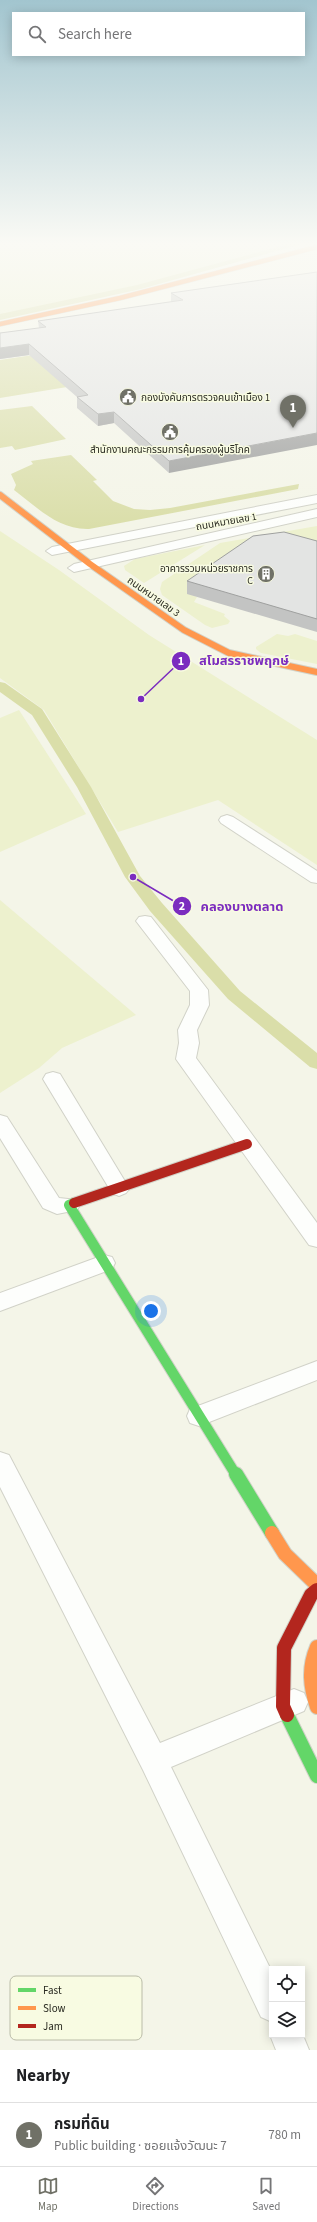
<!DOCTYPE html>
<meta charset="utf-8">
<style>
body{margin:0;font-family:"Source Sans 3","Noto Sans Thai",sans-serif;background:#f6f6f6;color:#202124}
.controls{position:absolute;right:12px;bottom:12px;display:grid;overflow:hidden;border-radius:0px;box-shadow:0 2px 10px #0003}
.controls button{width:36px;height:36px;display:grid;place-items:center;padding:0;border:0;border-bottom:1px solid #e0e0e0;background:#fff;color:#202124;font:20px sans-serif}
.you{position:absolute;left:151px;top:1311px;width:14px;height:14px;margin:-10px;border:3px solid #fff;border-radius:50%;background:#1a73e8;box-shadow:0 0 0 6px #1a73e833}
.badge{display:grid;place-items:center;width:26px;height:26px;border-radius:50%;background:#707167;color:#fff;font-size:13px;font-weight:700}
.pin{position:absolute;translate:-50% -33px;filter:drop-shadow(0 1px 2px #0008)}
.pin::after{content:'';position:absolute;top:21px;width:14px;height:12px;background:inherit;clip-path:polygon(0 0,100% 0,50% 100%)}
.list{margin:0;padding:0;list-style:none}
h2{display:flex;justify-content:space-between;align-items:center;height:52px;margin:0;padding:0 16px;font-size:17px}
h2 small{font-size:13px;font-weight:400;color:#757577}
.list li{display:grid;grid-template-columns:26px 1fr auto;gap:12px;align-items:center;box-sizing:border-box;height:64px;padding:0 16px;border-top:1px solid #e0e0e0}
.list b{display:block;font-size:15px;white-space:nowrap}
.list p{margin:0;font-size:13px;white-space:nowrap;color:#757577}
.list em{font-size:13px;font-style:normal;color:#757577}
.icon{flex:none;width:22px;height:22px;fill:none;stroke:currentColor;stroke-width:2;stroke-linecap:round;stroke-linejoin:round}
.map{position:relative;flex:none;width:317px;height:2050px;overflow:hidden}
.search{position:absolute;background:#fff;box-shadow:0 2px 10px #0003;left:12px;right:12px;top:12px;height:44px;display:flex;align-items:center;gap:10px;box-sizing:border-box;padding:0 14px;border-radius:0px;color:#757577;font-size:15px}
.sheet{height:116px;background:#fff}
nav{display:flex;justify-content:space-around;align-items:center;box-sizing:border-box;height:56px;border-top:1px solid #e0e0e0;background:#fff;font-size:11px;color:#757577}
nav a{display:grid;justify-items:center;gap:2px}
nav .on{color:#707167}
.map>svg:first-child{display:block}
.green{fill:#edf1ce}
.water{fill:#dadea9}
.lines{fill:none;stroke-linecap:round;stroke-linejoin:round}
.canal{fill:#dadea9;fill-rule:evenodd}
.street-casing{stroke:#d1d2c8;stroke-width:2}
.fast-far1-casing{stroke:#d1d2c8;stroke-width:12}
.fast-casing{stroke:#d1d2c8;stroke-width:16}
.slow-far2-casing{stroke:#d1d2c8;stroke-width:5.5}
.slow-far1-casing{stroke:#d1d2c8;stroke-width:8}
.slow-casing{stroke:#d1d2c8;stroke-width:16}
.jam-far1-casing{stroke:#d1d2c8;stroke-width:12}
.jam-casing{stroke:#d1d2c8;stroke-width:16}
.street{fill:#fdfefc;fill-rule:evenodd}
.fast-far1{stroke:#63d668;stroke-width:10}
.fast{stroke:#63d668;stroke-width:14}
.slow-far2{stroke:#ff974d;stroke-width:4.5}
.slow-far1{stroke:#ff974d;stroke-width:6}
.slow{stroke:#ff974d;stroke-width:14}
.jam-far1{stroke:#b3261e;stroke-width:10}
.jam{stroke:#b3261e;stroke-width:14}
.wall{fill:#c3c4c3}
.shaded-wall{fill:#9fa09f}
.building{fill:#e3e4e3;stroke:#9fa09f}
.labels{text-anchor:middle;stroke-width:3;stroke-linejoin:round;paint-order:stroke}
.far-poi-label{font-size:10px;fill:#292a21;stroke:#f8fbe2;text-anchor:start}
.far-street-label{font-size:10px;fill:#292a21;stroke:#f8fbe2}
.key{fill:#f8fbe2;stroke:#babca8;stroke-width:1}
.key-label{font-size:11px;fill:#292a21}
.leader{fill:none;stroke:#7b2cbf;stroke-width:1.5}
.callout-dot{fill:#7b2cbf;stroke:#f8fbe2;stroke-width:1.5}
.mark-label{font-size:12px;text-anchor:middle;font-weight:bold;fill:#fff}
.callout-label{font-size:13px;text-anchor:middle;font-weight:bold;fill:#7b2cbf;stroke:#f8fbe2;stroke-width:3;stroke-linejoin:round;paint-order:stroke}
</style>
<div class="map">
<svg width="317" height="2050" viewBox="0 0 317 2050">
<rect width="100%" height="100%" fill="#f4f5e8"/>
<g class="green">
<polygon points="0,242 301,242 154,282 0,316"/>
<polygon points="317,526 317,554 187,593 197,597 194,602 225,614 224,616 230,621 228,624 212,628 205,625 162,595 160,589 162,582 220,543"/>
<polygon points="0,531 59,570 149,635 317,740 317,865 218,800 118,832 44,710 0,678"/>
<polygon points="205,545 144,583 125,570 124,566 135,559"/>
<polygon points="277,634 288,636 295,634 317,641 317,664 261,653 256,649 256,647"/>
<polygon points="19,710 86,814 0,852 0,718"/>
<polygon points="0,900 136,1015 62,1048 39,1068 0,1093"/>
</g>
<g class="water">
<polygon points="317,312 67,387 0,398 0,360"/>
<polygon points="32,406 66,439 15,450 12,446 0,448 0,410"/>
<path d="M71,455L97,480L93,481L113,501L134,509L150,510L170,508L299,484L298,489L89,529C58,530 37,507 14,490L16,485L11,474L33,464L31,461Z"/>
</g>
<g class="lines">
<g class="canal">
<polygon points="296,242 309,242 141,289 0,320 0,314 137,285"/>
<polygon points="0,682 5,683 42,709 91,787 140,876 162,903 240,991 317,1053 317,1069 310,1067 228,999 150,911 125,877 77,787 32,715 0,692"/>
</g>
<defs>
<g id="street">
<polygon points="317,495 317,503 52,555 46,551 52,547"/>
<polygon points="317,509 317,517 74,572 68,568 74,564"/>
<polygon points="227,815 233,817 317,871 317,883 311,882 221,823 219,820 221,817"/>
<polygon points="145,916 151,917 208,990 209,1005 197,1030 199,1043 196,1058 317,1223 317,1247 309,1245 176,1059 179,1043 178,1030 190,1005 190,991 136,921 139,917"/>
<polygon points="53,1072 60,1074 126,1183 130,1188 126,1193 119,1196 112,1193 43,1079 46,1074"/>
<polygon points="0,1115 7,1117 59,1198 77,1200 80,1205 77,1210 57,1214 43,1208 0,1138"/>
<polygon points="104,1255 112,1257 115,1263 112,1269 0,1311 0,1293"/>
<polygon points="317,1361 317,1380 199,1426 190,1423 187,1416 190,1409"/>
<polygon points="0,1452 9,1455 160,1743 294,1689 304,1693 308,1702 304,1711 171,1767 272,1972 272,2022 261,2017 143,1770 0,1487"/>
<polygon points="272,2030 272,2035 302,2035 302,2033 309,2050 276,2050 270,2035"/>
</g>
<polyline id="fast-far1" points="74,1203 69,1205 236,1475"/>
<g id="fast">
<polyline points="236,1474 272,1533"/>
<polyline points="287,1715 317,1776"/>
</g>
<polyline id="slow-far2" points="0,324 120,298 317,247"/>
<polyline id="slow-far1" points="0,495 90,564 184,630 229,653 317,672"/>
<g id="slow">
<polyline points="272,1533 285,1554 317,1585"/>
<path d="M317,1647C308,1668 310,1686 317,1707"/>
</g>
<polyline id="jam-far1" points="74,1203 247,1144"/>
<polyline id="jam" points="287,1715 283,1706 284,1648 311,1595 317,1590"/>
</defs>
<use href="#street" class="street-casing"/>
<use href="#fast-far1" class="fast-far1-casing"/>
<use href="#fast" class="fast-casing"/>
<use href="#slow-far2" class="slow-far2-casing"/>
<use href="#slow-far1" class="slow-far1-casing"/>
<use href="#slow" class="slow-casing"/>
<use href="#jam-far1" class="jam-far1-casing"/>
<use href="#jam" class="jam-casing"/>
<use href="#street" class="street"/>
<use href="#fast-far1" class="fast-far1"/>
<use href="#fast" class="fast"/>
<use href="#slow-far2" class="slow-far2"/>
<use href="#slow-far1" class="slow-far1"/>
<use href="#slow" class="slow"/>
<use href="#jam-far1" class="jam-far1"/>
<use href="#jam" class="jam"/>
</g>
<g class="wall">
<polygon points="317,272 169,473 114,423 98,426 77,408 77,397 29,355 0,359 0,333 39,328 38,321 171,302 171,293"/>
<polygon points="317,541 317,632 187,594 187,581"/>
</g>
<g class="shaded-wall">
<polygon points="29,344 29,355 0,359 0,348"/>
<polygon points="114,412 114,423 98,426 98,414"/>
<polygon points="317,433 317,445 169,473 169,461"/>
</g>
<g class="building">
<polygon points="317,272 317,433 169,461 114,412 98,414 77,397 88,395 29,344 0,348 0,333 46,327 38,321 183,300 171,293"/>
<polygon points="284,532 317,541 317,619 187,581 253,536"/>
</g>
<linearGradient id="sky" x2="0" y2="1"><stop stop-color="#a2c5cf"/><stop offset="0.46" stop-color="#fafaf5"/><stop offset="1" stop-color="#fafaf5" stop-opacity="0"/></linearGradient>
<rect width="317" height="529" fill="url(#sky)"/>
<defs>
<symbol id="civic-disc" viewBox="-11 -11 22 22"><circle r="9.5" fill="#707167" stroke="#f8fbe2"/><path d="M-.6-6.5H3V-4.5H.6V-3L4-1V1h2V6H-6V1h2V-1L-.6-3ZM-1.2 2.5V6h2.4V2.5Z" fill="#fff"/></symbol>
<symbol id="building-disc" viewBox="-11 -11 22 22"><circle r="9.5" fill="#707167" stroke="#f8fbe2"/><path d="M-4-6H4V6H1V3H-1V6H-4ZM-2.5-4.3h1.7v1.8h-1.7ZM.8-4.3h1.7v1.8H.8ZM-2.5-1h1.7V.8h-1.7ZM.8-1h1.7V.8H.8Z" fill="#fff"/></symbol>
</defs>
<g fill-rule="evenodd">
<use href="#civic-disc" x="118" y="387" width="20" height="20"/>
<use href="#civic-disc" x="160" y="422" width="20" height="20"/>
<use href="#building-disc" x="256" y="564" width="20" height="20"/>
</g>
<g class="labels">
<g class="far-poi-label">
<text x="141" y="401">กองบังคับการตรวจคนเข้าเมือง 1</text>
<text x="170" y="453" text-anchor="middle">สำนักงานคณะกรรมการคุ้มครองผู้บริโภค</text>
<text x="253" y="572" text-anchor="end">อาคารรวมหน่วยราชการ<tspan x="253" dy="12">C</tspan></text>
</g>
<g class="far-street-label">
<text transform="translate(226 521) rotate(-10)" y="4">ถนนหมายเลข 1</text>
<text transform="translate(154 596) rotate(35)" y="4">ถนนหมายเลข 3</text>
</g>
</g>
<rect x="10" y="1976" width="132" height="64" rx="6" class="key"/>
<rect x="18" y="1988" width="18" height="4" fill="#63d668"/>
<rect x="18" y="2006" width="18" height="4" fill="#ff974d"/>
<rect x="18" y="2024" width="18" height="4" fill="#b3261e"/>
<g class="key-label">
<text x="43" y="1994">Fast</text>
<text x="43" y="2012">Slow</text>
<text x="43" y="2030">Jam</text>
</g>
<path class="leader" d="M141 699L181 661M133 877L182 906"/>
<g class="callout-dot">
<circle cx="141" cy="699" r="4"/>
<circle cx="133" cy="877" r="4"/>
<circle cx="181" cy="661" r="10"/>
<circle cx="182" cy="906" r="10"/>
</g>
<g class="mark-label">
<text x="181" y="665">1</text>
<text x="182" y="910">2</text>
</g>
<g class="callout-label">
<text x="244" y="665">สโมสรราชพฤกษ์</text>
<text x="242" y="911">คลองบางตลาด</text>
</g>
</svg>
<div class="controls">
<button><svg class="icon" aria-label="locate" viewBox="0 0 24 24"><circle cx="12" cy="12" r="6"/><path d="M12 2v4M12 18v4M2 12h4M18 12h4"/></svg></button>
<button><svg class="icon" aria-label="layers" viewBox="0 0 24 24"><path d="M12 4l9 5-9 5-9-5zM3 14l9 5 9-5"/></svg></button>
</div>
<div class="you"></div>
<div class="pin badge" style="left:293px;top:428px">1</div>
<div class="search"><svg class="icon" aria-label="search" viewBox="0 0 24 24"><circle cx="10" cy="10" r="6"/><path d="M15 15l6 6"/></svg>Search here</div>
</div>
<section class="sheet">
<h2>Nearby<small></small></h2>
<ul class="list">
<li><span class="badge">1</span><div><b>กรมที่ดิน</b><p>Public building · ซอยแจ้งวัฒนะ 7</p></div><em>780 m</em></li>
</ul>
</section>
<nav>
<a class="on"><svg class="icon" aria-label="map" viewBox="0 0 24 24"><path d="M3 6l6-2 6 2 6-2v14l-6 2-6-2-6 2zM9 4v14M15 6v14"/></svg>Map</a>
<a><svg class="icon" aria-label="directions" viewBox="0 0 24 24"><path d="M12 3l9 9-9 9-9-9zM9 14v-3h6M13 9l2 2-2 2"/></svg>Directions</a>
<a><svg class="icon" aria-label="saved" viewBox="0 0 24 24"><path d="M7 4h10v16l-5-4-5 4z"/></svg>Saved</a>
</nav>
